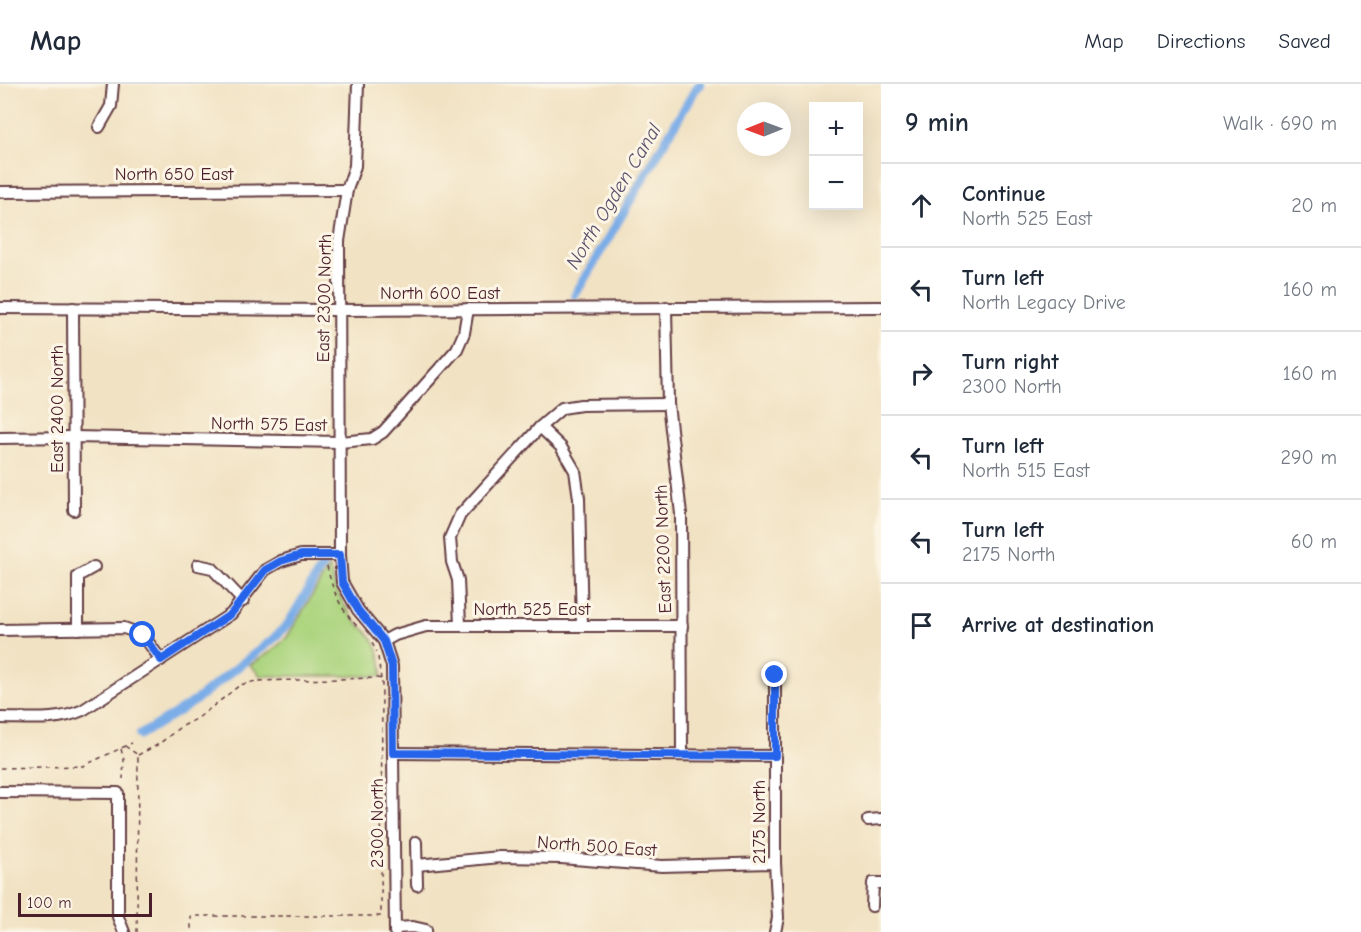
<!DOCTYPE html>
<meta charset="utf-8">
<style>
body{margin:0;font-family:"Comic Neue",sans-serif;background:#f2f2f3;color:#1f2937}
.controls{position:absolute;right:18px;top:18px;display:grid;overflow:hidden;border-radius:0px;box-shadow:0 6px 24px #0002}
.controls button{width:54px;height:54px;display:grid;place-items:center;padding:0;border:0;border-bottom:2px solid #e0e1e3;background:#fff;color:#1f2937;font:30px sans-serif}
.compass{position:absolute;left:737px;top:18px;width:54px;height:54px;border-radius:50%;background:#fff;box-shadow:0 6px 24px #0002;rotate:269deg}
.scale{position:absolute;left:18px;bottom:15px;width:134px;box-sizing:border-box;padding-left:6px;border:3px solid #4a1f2b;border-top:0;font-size:16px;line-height:21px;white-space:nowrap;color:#4a1f2b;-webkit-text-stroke:4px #fcf5e5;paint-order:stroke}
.stop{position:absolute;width:18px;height:18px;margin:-14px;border:4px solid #2563eb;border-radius:50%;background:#fff}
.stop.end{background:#2563eb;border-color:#fff;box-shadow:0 2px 6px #0008}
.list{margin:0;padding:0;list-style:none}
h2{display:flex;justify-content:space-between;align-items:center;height:78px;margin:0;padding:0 24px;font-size:26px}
h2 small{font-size:20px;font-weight:400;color:#747a83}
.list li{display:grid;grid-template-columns:39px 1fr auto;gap:18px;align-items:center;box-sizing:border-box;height:84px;padding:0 24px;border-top:2px solid #e0e1e3}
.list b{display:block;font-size:22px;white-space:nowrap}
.list p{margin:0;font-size:20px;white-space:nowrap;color:#747a83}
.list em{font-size:20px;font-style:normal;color:#747a83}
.icon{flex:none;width:33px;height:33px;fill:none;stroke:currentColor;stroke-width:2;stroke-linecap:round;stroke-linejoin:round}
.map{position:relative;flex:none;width:881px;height:848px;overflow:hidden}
header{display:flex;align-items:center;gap:36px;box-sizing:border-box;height:84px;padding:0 30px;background:#fff;border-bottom:2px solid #e0e1e3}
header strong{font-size:28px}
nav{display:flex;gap:33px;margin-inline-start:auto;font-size:21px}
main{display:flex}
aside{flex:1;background:#fff}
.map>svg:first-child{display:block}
.green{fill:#add580;stroke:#7c7a56;stroke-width:1.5}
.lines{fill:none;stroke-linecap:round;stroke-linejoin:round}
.canal{stroke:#7cade7;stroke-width:9}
.minor-casing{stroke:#633c42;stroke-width:14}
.path{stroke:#633c42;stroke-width:1.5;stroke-dasharray:4.5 4.5;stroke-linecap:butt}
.minor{stroke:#fff;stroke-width:10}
.route{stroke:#2563eb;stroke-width:8}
.labels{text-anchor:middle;stroke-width:6;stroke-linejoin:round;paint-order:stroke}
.street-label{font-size:18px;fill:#4a1f2b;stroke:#fcf5e5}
.water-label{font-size:20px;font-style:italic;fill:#5c516d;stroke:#fcf5e5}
</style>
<header>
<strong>Map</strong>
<nav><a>Map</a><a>Directions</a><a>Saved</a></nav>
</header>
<main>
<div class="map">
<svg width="881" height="848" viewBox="0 0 881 848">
<rect width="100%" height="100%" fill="#fcf5e5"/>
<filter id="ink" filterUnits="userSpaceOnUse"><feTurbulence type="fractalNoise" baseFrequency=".0167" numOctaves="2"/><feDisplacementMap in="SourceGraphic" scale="12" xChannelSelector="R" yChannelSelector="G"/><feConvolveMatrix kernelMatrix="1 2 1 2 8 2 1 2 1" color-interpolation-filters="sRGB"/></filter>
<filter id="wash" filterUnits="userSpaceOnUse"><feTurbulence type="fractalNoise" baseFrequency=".008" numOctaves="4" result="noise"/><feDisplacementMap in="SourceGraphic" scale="24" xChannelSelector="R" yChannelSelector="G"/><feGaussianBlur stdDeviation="1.35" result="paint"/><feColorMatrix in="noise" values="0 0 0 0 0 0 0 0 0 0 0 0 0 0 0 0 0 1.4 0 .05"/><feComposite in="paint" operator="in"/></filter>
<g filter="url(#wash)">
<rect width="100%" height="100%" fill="#f1e2c3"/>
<path class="green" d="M329,483C333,502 342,519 353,534C357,540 363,543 367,548C378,560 382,576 382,592H261L250,581L272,567L287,553Z"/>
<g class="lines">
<g class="canal">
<polyline points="575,211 695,6 700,0"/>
<polyline points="140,651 192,619 272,556 288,540 323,481"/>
</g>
</g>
</g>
<g filter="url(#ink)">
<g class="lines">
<defs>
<g id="minor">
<polyline points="358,0 355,82 347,106 339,157 340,471 342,498 358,526 384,557 392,582 395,848"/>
<polyline points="99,43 111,22 113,0"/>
<polyline points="0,108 347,106"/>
<polyline points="666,223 668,320 681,430 682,671"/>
<polyline points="0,224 339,226 881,223"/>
<polyline points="73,224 74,426"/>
<polyline points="540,343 561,363 575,387 579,414 582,542"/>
<polyline points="0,354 73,353 340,358 372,355 383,348 457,265 464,249 468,225"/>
<polyline points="198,481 212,484 243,517"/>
<polyline points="460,541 458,496 452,478 450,454 460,431 540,343 562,324 581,321 668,320"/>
<polyline points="78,545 78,492 94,483"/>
<polyline points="0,546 124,544 143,551 161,576"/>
<polyline points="384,557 395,551 426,542 682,542"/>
<polyline points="775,591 775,779 778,834 775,848"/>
<path d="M0,634C28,634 57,638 83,626L231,530L265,486L281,477L301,471H340"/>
<polyline points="394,669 775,672"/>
<polyline points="0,708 118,709 118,833 124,848"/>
<polyline points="868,736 881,735"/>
<polyline points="416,758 417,801"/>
<polyline points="417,781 500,773 561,774 662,782 775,779"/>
<polyline points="872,822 873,799 881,799"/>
<polyline points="395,844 413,843 426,846 426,848"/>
</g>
</defs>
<use href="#minor" class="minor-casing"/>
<g class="path">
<path d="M327,482C332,505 340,525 357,542"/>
<polyline points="372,559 377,568"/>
<polyline points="378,573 381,595"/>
<polyline points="125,662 138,671 137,848"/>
<polyline points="121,665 124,676 123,695"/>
<polyline points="138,671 159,660 179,644 198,634 240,601 256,597 377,594 382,595 381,832 191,832 191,848"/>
<polyline points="0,684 83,682 132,659"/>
</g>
<use href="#minor" class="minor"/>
</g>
</g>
<g class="lines" filter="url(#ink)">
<polyline class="route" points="143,551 161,576 231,530 265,486 281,477 301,471 340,471 342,498 358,526 384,557 392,582 393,669 775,672 775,591"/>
</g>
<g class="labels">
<g class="street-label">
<text x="174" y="96">North 650 East</text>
<text x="440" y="215">North 600 East</text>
<text transform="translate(324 214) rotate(-89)" y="6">East 2300 North</text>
<text transform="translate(57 325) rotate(-90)" y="6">East 2400 North</text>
<text transform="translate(269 340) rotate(1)" y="6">North 575 East</text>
<text transform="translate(663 465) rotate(-92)" y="6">East 2200 North</text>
<text x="532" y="531">North 525 East</text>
<text transform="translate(759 738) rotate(-90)" y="6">2175 North</text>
<text transform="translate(377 739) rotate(-90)" y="6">2300 North</text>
<text transform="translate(597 762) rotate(4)" y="6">North 500 East</text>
</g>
<g class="water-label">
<text transform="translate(613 112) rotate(-59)" y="7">North Ogden Canal</text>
</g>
</g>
</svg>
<div class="controls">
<button>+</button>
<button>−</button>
</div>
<svg class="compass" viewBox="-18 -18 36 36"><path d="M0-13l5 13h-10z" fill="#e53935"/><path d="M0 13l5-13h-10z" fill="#747a83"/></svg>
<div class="scale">100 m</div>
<div class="stop" style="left:143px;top:551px"></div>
<div class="stop end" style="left:775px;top:591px"></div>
</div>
<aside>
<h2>9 min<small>Walk · 690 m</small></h2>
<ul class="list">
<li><svg class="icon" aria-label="ahead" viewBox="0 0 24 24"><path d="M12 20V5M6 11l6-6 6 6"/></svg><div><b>Continue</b><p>North 525 East</p></div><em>20 m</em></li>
<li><svg class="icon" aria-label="left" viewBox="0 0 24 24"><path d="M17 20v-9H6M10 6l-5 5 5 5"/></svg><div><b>Turn left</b><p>North Legacy Drive</p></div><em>160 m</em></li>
<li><svg class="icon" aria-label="right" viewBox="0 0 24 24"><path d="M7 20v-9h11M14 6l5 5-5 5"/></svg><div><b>Turn right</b><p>2300 North</p></div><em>160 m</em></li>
<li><svg class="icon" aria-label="left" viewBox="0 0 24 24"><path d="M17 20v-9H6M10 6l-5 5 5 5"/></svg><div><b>Turn left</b><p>North 515 East</p></div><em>290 m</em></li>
<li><svg class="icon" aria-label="left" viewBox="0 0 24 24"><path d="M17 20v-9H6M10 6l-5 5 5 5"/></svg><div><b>Turn left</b><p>2175 North</p></div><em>60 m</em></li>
<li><svg class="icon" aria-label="arrive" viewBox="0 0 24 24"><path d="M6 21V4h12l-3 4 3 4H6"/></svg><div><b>Arrive at destination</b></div></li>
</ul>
</aside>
</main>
